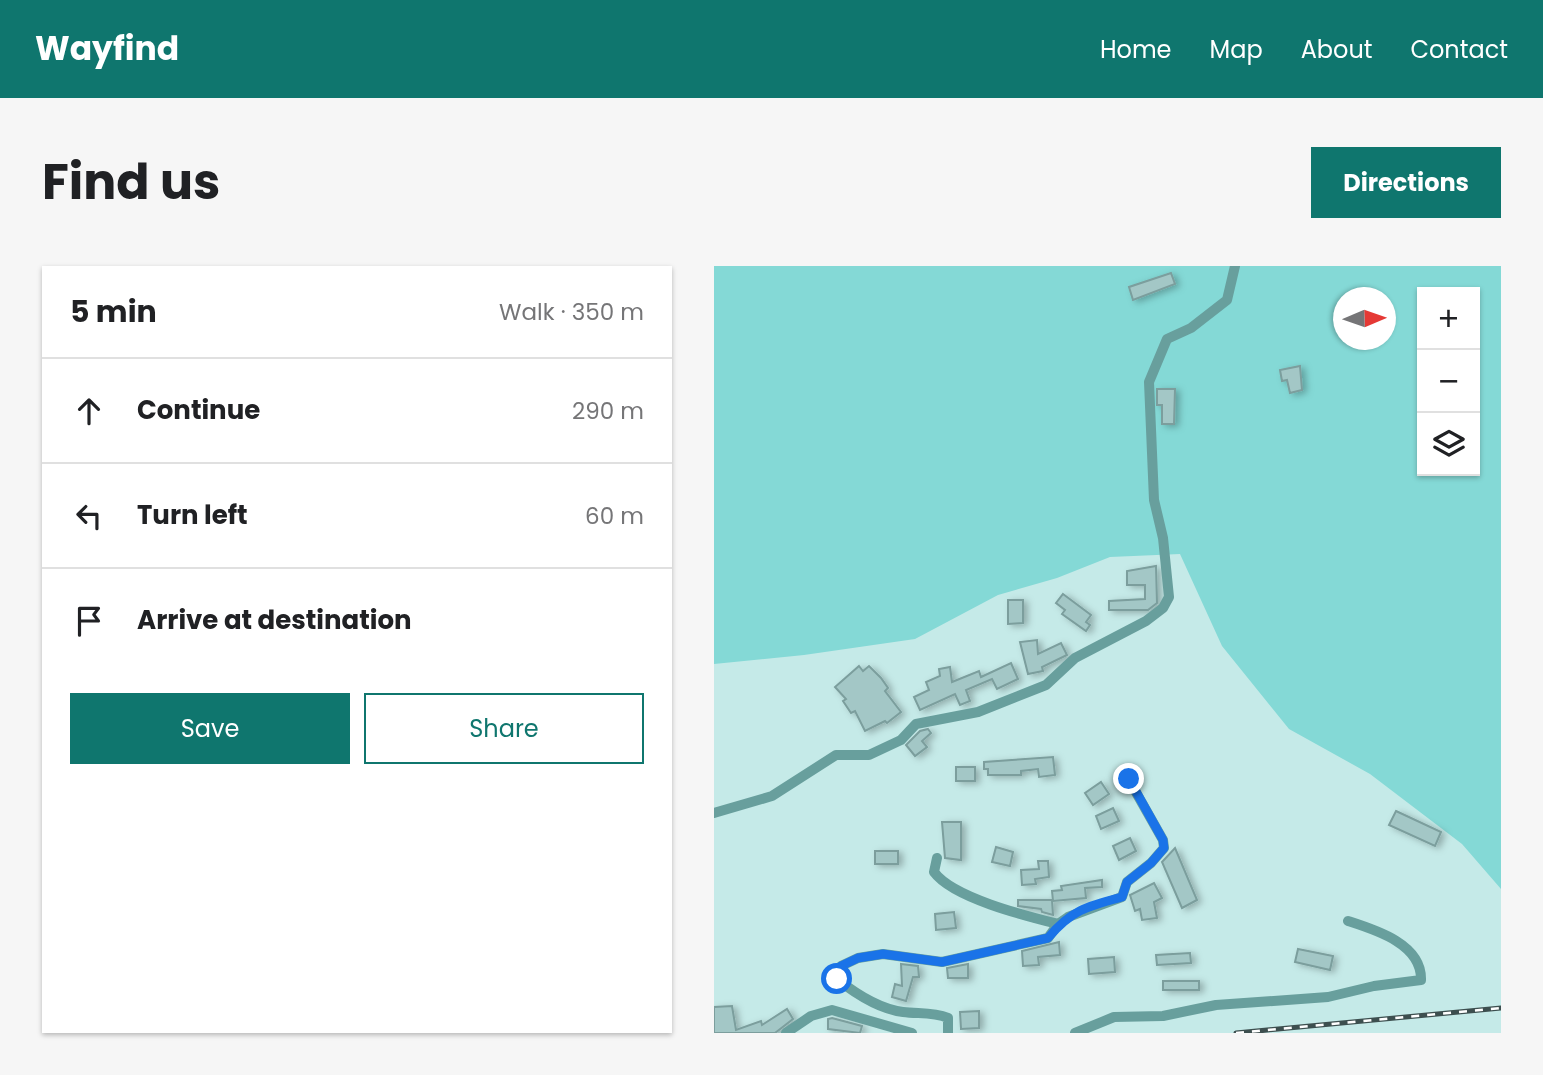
<!DOCTYPE html>
<meta charset="utf-8">
<style>
body{margin:0;font-family:Poppins,sans-serif;background:#f6f6f6;color:#202124}
.controls{position:absolute;right:21px;top:21px;display:grid;overflow:hidden;border-radius:0px;box-shadow:0 2px 5px #0004}
.controls button{width:63px;height:63px;display:grid;place-items:center;padding:0;border:0;border-bottom:2px solid #e0e0e0;background:#fff;color:#202124;font:35px sans-serif}
.compass{position:absolute;left:619px;top:21px;width:63px;height:63px;border-radius:50%;background:#fff;box-shadow:0 2px 5px #0004;rotate:88deg}
.stop{position:absolute;width:21px;height:21px;margin:-16px;border:5px solid #1a73e8;border-radius:50%;background:#fff}
.stop.end{background:#1a73e8;border-color:#fff;box-shadow:0 2px 7px #0008}
.list{margin:0;padding:0;list-style:none}
h2{display:flex;justify-content:space-between;align-items:center;height:91px;margin:0;padding:0 28px;font-size:30px}
h2 small{font-size:23px;font-weight:400;color:#757577}
.list li{display:grid;grid-template-columns:46px 1fr auto;gap:21px;align-items:center;box-sizing:border-box;height:105px;padding:0 28px;border-top:2px solid #e0e0e0}
.list b{display:block;font-size:26px;white-space:nowrap}
.list em{font-size:23px;font-style:normal;color:#757577}
.actions{display:flex;gap:14px;padding:21px 28px}
.actions a{flex:1;padding:16px 0;border:2px solid #0f766e;border-radius:0px;text-align:center;font-size:24px;color:#0f766e}
.actions .main{background:#0f766e;color:#fff}
.icon{flex:none;width:38px;height:38px;fill:none;stroke:currentColor;stroke-width:2;stroke-linecap:round;stroke-linejoin:round}
.map{position:relative;flex:none;width:787px;height:767px;overflow:hidden;border-radius:0px}
header{display:flex;align-items:center;gap:42px;box-sizing:border-box;height:98px;padding:0 35px;background:#0f766e;color:#fff}
header strong{font-size:33px}
nav{display:flex;gap:38px;margin-inline-start:auto;font-size:24px}
.intro{display:flex;align-items:center;justify-content:space-between;box-sizing:border-box;height:168px;padding:0 42px}
h1{margin:0;font-size:49px}
.button{padding:18px 32px;border-radius:0px;background:#0f766e;color:#fff;font-size:24px;font-weight:700}
main{display:flex;gap:42px;padding:0 42px}
aside{flex:1;background:#fff;border-radius:0px;box-shadow:0 2px 5px #0004}
.map>svg:first-child{display:block}
.green{fill:#84d9d6;fill-rule:evenodd}
.building{fill:#a3c7c6;stroke:#7b9e9d;stroke-width:2;filter:url(#shadow)}
.lines{fill:none;stroke-linecap:round;stroke-linejoin:round}
.street{stroke:#689f9d;stroke-width:10}
.rail-casing{stroke:#3d4f4f;stroke-width:5}
.rail{stroke:#fff;stroke-width:2.5;stroke-dasharray:8;stroke-linecap:butt}
.route{stroke:#1a73e8;stroke-width:9}
</style>
<header>
<strong>Wayfind</strong>
<nav><a>Home</a><a>Map</a><a>About</a><a>Contact</a></nav>
</header>
<div class="intro"><h1>Find us</h1><a class="button">Directions</a></div>
<main>
<aside>
<h2>5 min<small>Walk · 350 m</small></h2>
<ul class="list">
<li><svg class="icon" aria-label="ahead" viewBox="0 0 24 24"><path d="M12 20V5M6 11l6-6 6 6"/></svg><div><b>Continue</b></div><em>290 m</em></li>
<li><svg class="icon" aria-label="left" viewBox="0 0 24 24"><path d="M17 20v-9H6M10 6l-5 5 5 5"/></svg><div><b>Turn left</b></div><em>60 m</em></li>
<li><svg class="icon" aria-label="arrive" viewBox="0 0 24 24"><path d="M6 21V4h12l-3 4 3 4H6"/></svg><div><b>Arrive at destination</b></div></li>
</ul>
<div class="actions"><a class="main">Save</a><a>Share</a></div>
</aside>
<div class="map">
<svg width="787" height="767" viewBox="0 0 787 767">
<defs>
<filter id="shadow"><feDropShadow dx="4" dy="2" stdDeviation="3.5" flood-color="#0004"/></filter>
</defs>
<rect width="100%" height="100%" fill="#c5eae8"/>
<path class="green" d="M0,0H787V623L748,578L656,508L575,463L508,380L466,288L396,291L343,312L284,329L201,373L90,389L0,398ZM708,26H761V205H708ZM629,32H671V74H629Z"/>
<g class="building">
<polygon points="457,7 461,18 419,34 415,21"/>
<polygon points="586,100 588,124 576,127 573,114 568,115 566,104"/>
<polygon points="443,123 461,123 460,158 448,158 448,139 443,139"/>
<polygon points="442,300 443,337 434,344 395,344 395,335 431,333 431,319 413,319 413,305"/>
<polygon points="349,328 377,349 372,356 376,359 372,365 348,348 351,344 342,337"/>
<polygon points="294,334 309,334 309,357 294,358"/>
<polygon points="323,374 324,388 347,377 353,389 328,401 329,405 314,408 306,376"/>
<polygon points="297,397 304,413 283,423 278,413 252,424 256,435 246,439 241,428 206,444 200,431 215,424 212,416 226,410 225,403 236,401 238,416 265,405 267,411"/>
<polygon points="145,400 149,405 155,400 167,412 174,422 171,425 187,446 173,457 171,455 151,465 141,445 137,447 129,435 132,433 121,421"/>
<polygon points="214,463 217,467 208,475 213,481 201,490 192,479 206,465"/>
<polygon points="339,491 341,509 325,511 324,503 307,505 307,509 274,509 274,503 270,503 270,496"/>
<rect x="242" y="501" width="19" height="14"/>
<polygon points="387,516 395,528 379,539 371,527"/>
<polygon points="399,542 405,555 387,563 382,550"/>
<polygon points="682,545 727,566 721,580 675,559"/>
<polygon points="228,556 247,556 247,594 231,592"/>
<polygon points="416,572 422,585 405,594 399,580"/>
<polygon points="282,581 299,586 296,600 278,596"/>
<polygon points="461,582 483,634 468,642 448,596"/>
<rect x="161" y="585" width="23" height="13"/>
<polygon points="324,595 334,595 335,611 321,613 322,618 308,619 307,604 325,603"/>
<polygon points="388,614 388,621 371,622 372,632 339,635 338,625 348,624 347,620"/>
<polygon points="440,617 448,632 440,636 443,652 428,654 426,643 421,645 416,629"/>
<polygon points="304,634 338,634 339,649 328,646 327,643 304,640"/>
<polygon points="240,646 242,662 222,664 221,648"/>
<polygon points="345,676 346,689 324,691 325,699 309,700 308,685"/>
<polygon points="584,683 619,690 616,704 581,696"/>
<polygon points="476,687 477,697 443,699 442,689"/>
<polygon points="400,691 401,706 375,708 374,693"/>
<polygon points="187,698 204,700 205,711 199,711 192,735 178,731 181,718 188,720"/>
<polygon points="254,698 254,712 234,712 233,702"/>
<rect x="449" y="715" width="36" height="9"/>
<polygon points="18,740 22,764 47,755 48,759 73,743 79,753 61,767 0,767 0,741"/>
<polygon points="265,745 265,762 247,763 246,746"/>
<polygon points="118,752 148,760 146,767 114,763 114,753"/>
</g>
<g class="lines">
<g class="street">
<polyline points="0,547 58,530 122,489 155,489 187,474 202,458 264,446 332,419 361,392 432,355 449,342 455,331 449,272 440,234 435,116 453,73 477,62 513,34 521,0"/>
<path d="M223,592L220,606C239,632 312,650 344,658"/>
<polyline points="72,767 97,750 118,744 198,767"/>
<path d="M234,767V752C219,746 205,748 189,746C165,743 142,728 123,713L127,700L144,692L169,688L228,696L334,672L344,658L354,651L408,631L413,616L437,597L450,582L449,574L415,514"/>
<path d="M361,767L400,751L449,750L502,739L614,731L660,720L707,714C708,678 662,664 634,655"/>
</g>
<defs>
<polyline id="rail" points="522,767 787,742"/>
</defs>
<use href="#rail" class="rail-casing"/>
<use href="#rail" class="rail"/>
</g>
<g class="lines">
<path class="route" d="M123,713L127,700L144,692L169,688L228,696L334,672C357,644 374,640 408,631L413,616L437,597L450,582L449,574L415,513"/>
</g>
</svg>
<div class="controls">
<button>+</button>
<button>−</button>
<button><svg class="icon" aria-label="layers" viewBox="0 0 24 24"><path d="M12 4l9 5-9 5-9-5zM3 14l9 5 9-5"/></svg></button>
</div>
<svg class="compass" viewBox="-18 -18 36 36"><path d="M0-13l5 13h-10z" fill="#e53935"/><path d="M0 13l5-13h-10z" fill="#757577"/></svg>
<div class="stop" style="left:123px;top:713px"></div>
<div class="stop end" style="left:415px;top:513px"></div>
</div>
</main>
